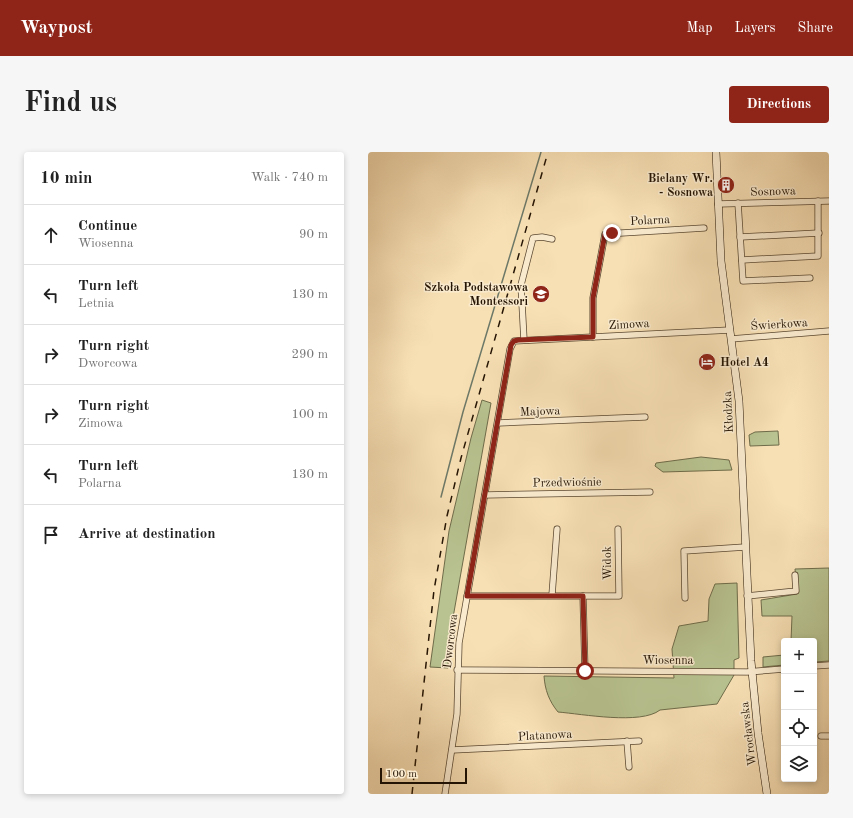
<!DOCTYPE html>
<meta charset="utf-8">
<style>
body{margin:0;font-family:"Old Standard TT",serif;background:#f6f6f6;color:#222}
.controls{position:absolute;right:12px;bottom:12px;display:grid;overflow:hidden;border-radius:4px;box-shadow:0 2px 6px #0003}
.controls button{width:36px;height:36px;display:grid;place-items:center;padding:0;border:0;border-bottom:1px solid #e0e0e0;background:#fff;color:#222;font:20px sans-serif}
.scale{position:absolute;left:12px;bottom:10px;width:87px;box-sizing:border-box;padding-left:4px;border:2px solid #241403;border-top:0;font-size:11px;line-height:14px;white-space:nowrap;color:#241403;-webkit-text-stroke:3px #faebcf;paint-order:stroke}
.stop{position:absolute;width:12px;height:12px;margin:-9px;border:3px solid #8f2418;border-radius:50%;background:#fff}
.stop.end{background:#8f2418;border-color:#fff;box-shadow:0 1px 4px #0008}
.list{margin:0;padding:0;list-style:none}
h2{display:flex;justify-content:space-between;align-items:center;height:52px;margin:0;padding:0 16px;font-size:17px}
h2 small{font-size:13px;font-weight:400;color:#767676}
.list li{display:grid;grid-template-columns:26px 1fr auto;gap:12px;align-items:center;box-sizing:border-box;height:60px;padding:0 16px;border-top:1px solid #e0e0e0}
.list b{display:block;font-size:15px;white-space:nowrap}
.list p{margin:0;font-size:13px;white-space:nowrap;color:#767676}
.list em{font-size:13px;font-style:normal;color:#767676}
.icon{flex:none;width:22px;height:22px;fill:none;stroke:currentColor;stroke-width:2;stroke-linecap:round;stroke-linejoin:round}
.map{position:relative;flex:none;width:461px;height:642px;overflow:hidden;border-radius:4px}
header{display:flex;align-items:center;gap:24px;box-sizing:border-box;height:56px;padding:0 20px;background:#8f2418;color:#fff}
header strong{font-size:19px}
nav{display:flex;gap:22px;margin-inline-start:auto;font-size:14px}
.intro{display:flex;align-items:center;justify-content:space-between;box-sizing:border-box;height:96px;padding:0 24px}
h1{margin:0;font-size:28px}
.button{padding:10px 18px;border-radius:4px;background:#8f2418;color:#fff;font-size:14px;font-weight:700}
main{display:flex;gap:24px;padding:0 24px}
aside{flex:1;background:#fff;border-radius:4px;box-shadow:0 2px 6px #0003}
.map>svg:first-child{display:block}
.green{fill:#b8c391;stroke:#6e6c4a}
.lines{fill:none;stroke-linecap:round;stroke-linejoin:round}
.stream{stroke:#6d7968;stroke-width:1.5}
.minor-casing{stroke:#594730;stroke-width:7}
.secondary-casing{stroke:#241403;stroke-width:8}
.minor{stroke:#faebcf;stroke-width:5.5}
.secondary{stroke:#faebcf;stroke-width:7}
.rail{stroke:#241403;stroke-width:1.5;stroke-dasharray:7 7;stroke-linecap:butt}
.route{stroke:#8f2418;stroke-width:5}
.labels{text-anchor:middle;stroke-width:3;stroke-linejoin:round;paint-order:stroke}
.poi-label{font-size:12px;font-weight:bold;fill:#241403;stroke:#faebcf;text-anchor:end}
.street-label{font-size:12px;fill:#241403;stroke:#faebcf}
</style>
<header>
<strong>Waypost</strong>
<nav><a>Map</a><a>Layers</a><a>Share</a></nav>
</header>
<div class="intro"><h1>Find us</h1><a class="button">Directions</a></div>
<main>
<aside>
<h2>10 min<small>Walk · 740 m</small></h2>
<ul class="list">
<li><svg class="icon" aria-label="ahead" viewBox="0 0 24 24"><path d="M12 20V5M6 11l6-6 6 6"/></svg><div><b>Continue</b><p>Wiosenna</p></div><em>90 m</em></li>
<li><svg class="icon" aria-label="left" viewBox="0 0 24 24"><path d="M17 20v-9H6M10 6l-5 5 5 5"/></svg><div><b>Turn left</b><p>Letnia</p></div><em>130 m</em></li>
<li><svg class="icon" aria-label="right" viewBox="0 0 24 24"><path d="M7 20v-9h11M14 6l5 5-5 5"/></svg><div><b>Turn right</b><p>Dworcowa</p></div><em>290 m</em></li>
<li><svg class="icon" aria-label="right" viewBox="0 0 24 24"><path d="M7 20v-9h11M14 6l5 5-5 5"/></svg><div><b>Turn right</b><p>Zimowa</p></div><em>100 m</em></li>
<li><svg class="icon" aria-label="left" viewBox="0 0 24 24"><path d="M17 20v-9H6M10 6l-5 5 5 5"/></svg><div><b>Turn left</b><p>Polarna</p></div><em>130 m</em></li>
<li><svg class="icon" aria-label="arrive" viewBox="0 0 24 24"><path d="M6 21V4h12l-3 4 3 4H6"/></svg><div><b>Arrive at destination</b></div></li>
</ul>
</aside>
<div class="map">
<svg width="461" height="642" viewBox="0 0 461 642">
<rect width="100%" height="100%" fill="#f8e0b5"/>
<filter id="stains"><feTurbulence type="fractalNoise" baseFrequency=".005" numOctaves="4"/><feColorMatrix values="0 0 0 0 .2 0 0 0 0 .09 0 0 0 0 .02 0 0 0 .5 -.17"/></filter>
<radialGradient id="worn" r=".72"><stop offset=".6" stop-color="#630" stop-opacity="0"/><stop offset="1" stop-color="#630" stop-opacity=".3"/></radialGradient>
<g class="green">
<polygon points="114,248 123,251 80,494 80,516 62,515 81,379 103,286"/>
<polygon points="410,279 411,293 382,294 381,283 387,280"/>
<polygon points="333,305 361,308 364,318 295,320 287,314 288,311"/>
<polygon points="461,416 461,509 446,510 446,489 423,489 424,464 394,464 393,448 429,442 427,417"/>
<path d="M369,431L371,506L366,508V523L349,552L292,558C273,573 214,562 190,560C181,549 177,538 176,524L306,526L304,497L311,474L340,469L341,447L347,432Z"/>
<polygon points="416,503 416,513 395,515 395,505"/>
</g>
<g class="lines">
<polyline class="stream" points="73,345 95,260 173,0"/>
<defs>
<g id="minor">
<polyline points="370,51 375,129 442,126"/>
<polyline points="350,52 461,49"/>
<polyline points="372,85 451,81"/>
<polyline points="374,108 450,104 450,49"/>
<polyline points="225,185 225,146 237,82 336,76"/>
<polyline points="363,187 461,179"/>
<polyline points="156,188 153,133 165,86 174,85 184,87"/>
<polyline points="130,271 277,265"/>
<polyline points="117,343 282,340"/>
<polyline points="184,443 189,377"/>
<polyline points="99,444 251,444 250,377"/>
<polyline points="215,444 217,519"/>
<polyline points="379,444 428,439 427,423"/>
<polyline points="317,446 316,399 377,395"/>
<polyline points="446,514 461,513"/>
<polyline points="89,518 379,520 416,517"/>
<polyline points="453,584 461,584"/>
<polyline points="259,589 261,615"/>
<polyline points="84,598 271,589"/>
<polyline points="77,642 89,562 91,491 142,197 146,189 362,178"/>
</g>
<polyline id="secondary" points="348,0 353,109 371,249 383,509 390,581 399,642"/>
</defs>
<use href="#minor" class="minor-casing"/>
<use href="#secondary" class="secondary-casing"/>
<use href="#minor" class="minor"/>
<use href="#secondary" class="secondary"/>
<polyline class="rail" points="44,642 66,438 79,364 93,306 180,0"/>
</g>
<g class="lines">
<polyline class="route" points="217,519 215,444 99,444 143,193 146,189 150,188 225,185 225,146 237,82 244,81"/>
</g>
<defs>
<symbol id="building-disc" viewBox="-11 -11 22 22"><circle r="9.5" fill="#8f2418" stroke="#faebcf"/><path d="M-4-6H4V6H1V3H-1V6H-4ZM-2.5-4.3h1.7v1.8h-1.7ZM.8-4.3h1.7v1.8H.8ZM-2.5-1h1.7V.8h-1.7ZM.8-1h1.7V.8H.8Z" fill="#fff"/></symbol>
<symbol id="school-disc" viewBox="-11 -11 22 22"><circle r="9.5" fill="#8f2418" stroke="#faebcf"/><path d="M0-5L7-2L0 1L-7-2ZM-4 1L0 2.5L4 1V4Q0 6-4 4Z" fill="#fff"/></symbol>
<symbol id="hotel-disc" viewBox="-11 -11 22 22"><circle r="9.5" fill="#8f2418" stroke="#faebcf"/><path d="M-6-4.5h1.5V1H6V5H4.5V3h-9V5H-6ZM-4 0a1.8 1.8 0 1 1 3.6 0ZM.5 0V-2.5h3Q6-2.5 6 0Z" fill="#fff"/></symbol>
</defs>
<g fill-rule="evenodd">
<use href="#building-disc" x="348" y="23" width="20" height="20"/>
<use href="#school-disc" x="163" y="132" width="20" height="20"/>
<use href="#hotel-disc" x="329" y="200" width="20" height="20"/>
</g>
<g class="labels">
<g class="poi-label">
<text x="345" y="30">Bielany Wr.<tspan x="345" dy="14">- Sosnowa</tspan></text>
<text x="160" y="139">Szkoła Podstawowa<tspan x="160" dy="14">Montessori</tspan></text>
<text x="352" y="214" text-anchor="start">Hotel A4</text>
</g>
<g class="street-label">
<text transform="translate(405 39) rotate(-2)" y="4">Sosnowa</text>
<text transform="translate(282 68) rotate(-3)" y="4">Polarna</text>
<text transform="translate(261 172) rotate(-3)" y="4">Zimowa</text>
<text transform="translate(411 172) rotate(-4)" y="4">Świerkowa</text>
<text transform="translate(172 259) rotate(-2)" y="4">Majowa</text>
<text transform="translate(360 260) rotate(-93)" y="4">Kłodzka</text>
<text transform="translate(199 330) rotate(-1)" y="4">Przedwiośnie</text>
<text transform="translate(239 411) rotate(-91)" y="4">Widok</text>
<text transform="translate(82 489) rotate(-83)" y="4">Dworcowa</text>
<text x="300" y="512">Wiosenna</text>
<text transform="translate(380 582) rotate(-97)" y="4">Wrocławska</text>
<text transform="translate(177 583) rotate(-3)" y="4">Platanowa</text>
</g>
</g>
<rect width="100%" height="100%" filter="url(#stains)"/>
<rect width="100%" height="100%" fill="url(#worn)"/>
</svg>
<div class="controls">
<button>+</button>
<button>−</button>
<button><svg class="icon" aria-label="locate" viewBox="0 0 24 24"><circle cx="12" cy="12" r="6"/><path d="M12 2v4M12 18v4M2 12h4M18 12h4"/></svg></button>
<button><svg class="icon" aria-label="layers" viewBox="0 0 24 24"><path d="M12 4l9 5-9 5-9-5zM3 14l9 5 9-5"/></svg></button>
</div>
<div class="scale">100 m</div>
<div class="stop" style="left:217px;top:519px"></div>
<div class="stop end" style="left:244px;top:81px"></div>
</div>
</main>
